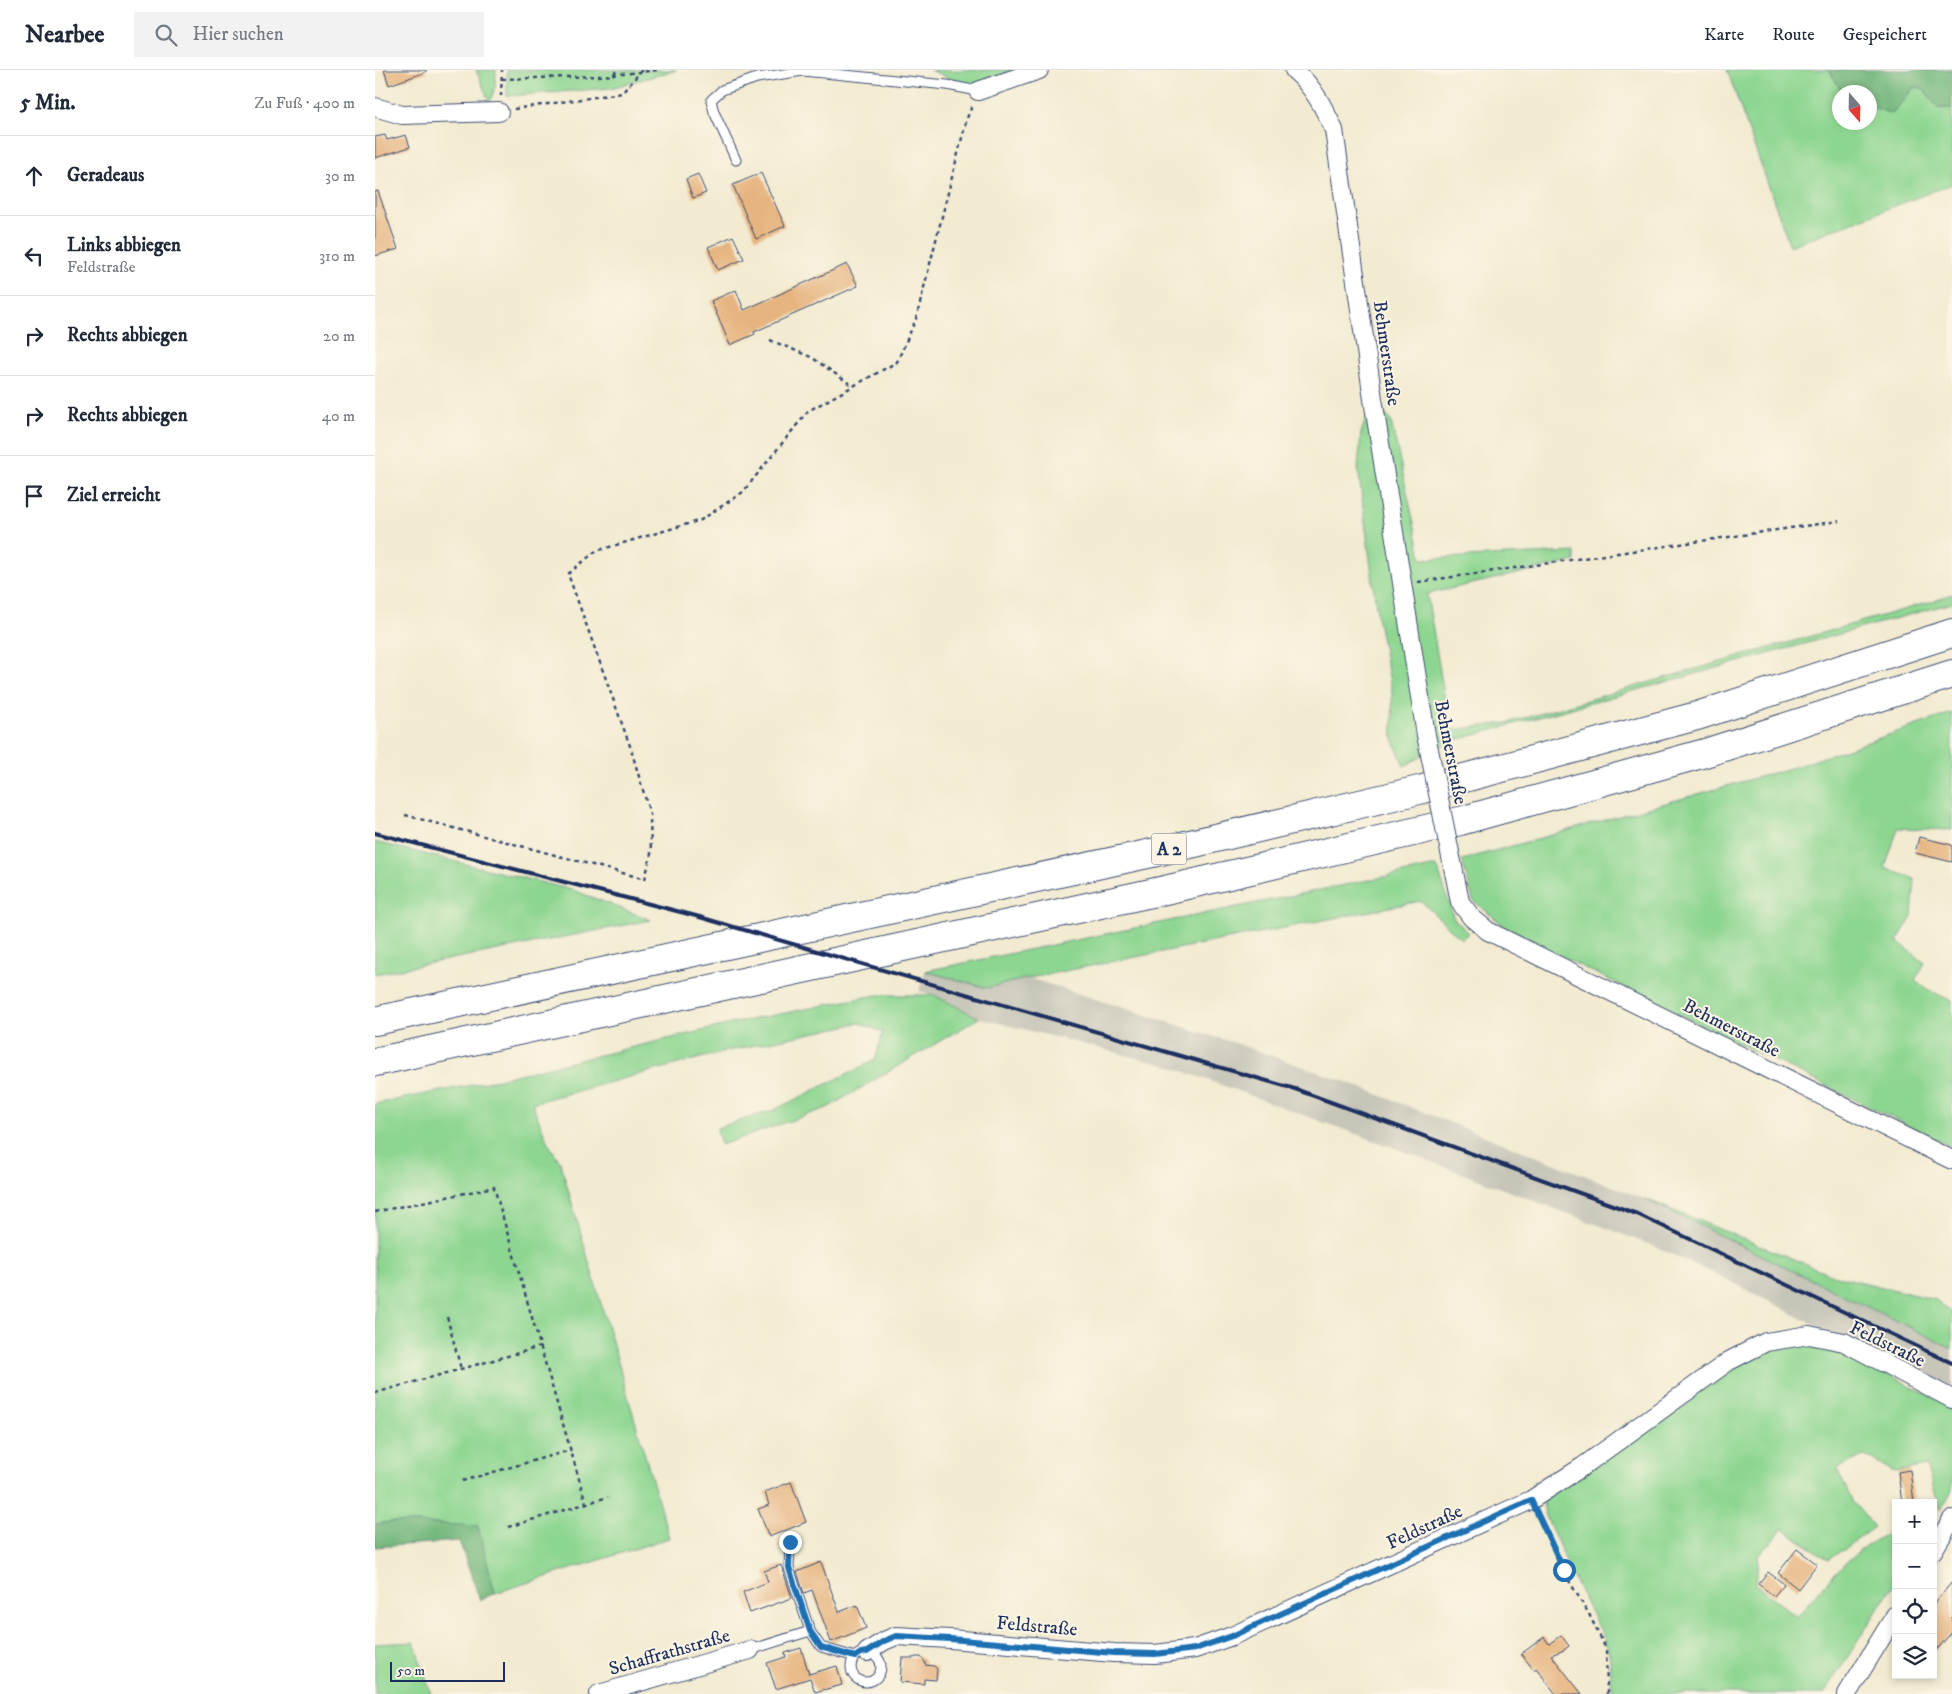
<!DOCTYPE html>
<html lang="de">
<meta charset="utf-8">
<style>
body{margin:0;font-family:"IM FELL DW Pica",serif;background:#f2f2f3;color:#1f2937}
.controls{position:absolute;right:15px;bottom:15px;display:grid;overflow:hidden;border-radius:0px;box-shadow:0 2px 8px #0003}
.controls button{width:45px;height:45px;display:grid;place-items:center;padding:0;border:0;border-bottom:1px solid #e0e1e3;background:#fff;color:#1f2937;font:25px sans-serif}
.compass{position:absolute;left:1457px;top:15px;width:45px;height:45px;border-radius:50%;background:#fff;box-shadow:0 2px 8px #0003;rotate:160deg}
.scale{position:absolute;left:15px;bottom:12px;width:115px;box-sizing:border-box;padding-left:5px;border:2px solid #1b2f5e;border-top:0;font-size:14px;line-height:18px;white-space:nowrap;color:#1b2f5e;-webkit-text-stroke:4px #fcf5e5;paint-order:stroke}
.stop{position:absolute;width:15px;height:15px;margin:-11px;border:4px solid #1f6fb2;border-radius:50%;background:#fff}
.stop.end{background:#1f6fb2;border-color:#fff;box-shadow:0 1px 5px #0008}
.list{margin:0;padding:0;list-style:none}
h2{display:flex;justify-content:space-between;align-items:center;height:65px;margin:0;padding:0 20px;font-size:21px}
h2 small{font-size:16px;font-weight:400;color:#747a83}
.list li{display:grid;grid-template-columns:32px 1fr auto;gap:15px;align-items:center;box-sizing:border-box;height:80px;padding:0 20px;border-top:1px solid #e0e1e3}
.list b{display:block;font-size:19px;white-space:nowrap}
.list p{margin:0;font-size:16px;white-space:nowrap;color:#747a83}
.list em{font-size:16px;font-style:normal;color:#747a83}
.icon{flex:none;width:28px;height:28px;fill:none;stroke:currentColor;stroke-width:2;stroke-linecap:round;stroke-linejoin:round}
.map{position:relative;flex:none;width:1577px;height:1624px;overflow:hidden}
header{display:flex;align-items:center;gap:30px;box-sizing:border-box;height:70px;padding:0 25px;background:#fff;border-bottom:1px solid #e0e1e3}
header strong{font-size:24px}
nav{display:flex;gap:28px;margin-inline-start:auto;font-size:18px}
.search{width:350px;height:45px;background:#f2f2f3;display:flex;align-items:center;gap:12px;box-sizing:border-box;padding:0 18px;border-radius:0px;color:#747a83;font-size:19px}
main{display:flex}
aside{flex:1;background:#fff}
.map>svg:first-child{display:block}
.industrial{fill:#c6c5b8}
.green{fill:#8dd691;stroke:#548278}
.forest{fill:#72b77b;stroke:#46736c}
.building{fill:#e6b47f}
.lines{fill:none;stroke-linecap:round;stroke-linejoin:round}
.lane-casing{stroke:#3b4b6f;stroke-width:11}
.street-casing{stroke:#3b4b6f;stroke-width:20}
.highway-casing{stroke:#3b4b6f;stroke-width:30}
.path{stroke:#3b4b6f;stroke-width:2.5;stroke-dasharray:4 4;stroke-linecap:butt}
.lane{stroke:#fff;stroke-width:9}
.street{stroke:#fff;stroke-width:18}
.highway{stroke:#fff;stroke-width:28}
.rail{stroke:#1b2f5e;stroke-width:4}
.street-bridge-casing{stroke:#3b4b6f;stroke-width:20;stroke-linecap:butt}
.street-bridge{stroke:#fff;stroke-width:18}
.route{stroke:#1f6fb2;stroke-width:6}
.labels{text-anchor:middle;stroke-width:4;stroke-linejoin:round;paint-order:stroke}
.shield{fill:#fcf5e5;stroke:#5e6a86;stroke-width:1}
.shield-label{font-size:18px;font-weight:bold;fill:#1b2f5e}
.street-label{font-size:19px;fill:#1b2f5e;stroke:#fcf5e5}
</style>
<header>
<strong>Nearbee</strong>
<div class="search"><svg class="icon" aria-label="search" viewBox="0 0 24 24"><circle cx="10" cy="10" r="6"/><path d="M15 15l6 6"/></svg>Hier suchen</div>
<nav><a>Karte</a><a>Route</a><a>Gespeichert</a></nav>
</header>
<main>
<aside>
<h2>5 Min.<small>Zu Fuß · 400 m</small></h2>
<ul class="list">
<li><svg class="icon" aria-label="ahead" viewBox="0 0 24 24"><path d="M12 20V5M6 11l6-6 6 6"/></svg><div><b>Geradeaus</b></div><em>30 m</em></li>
<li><svg class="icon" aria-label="left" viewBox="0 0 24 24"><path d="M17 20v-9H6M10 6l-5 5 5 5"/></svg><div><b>Links abbiegen</b><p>Feldstraße</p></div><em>310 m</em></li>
<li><svg class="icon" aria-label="right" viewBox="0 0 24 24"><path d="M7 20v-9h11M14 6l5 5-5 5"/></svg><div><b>Rechts abbiegen</b></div><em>20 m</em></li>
<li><svg class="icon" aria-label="right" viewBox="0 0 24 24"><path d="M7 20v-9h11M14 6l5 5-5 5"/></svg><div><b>Rechts abbiegen</b></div><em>40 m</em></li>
<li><svg class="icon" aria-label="arrive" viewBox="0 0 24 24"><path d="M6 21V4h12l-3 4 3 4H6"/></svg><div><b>Ziel erreicht</b></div></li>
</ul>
</aside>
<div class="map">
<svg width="1577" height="1624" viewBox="0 0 1577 1624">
<rect width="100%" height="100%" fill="#fcf5e5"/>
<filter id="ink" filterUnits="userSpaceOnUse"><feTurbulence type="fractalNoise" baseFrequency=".02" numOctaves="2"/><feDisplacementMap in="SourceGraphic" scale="10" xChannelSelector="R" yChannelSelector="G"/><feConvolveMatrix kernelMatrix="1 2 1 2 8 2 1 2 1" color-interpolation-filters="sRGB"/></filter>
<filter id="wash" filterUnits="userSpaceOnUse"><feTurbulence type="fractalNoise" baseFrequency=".0096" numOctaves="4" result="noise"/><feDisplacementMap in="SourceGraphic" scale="20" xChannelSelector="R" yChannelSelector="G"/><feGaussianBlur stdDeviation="1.12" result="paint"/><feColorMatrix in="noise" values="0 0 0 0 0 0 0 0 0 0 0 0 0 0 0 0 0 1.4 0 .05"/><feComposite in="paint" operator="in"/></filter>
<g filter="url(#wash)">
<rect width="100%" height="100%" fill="#f2ebd1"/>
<polygon class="industrial" points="550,901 612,918 654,908 866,975 974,1013 1270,1129 1577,1278 1577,1318 1430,1250 1355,1211 1281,1177 1036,1084 794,996 604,948 559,925 544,921"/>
<g class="green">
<polygon points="101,0 121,0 120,17 115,33"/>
<polygon points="132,0 301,0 236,18 132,26"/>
<polygon points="555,0 664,0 603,21"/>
<polygon points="1352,0 1454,0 1467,22 1464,22 1464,52 1494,52 1495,36 1517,44 1539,17 1548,18 1563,38 1577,38 1577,114 1415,176"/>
<polygon points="998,329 1016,351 1047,489 1200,482 1200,491 1052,524 1075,660 1132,653 1562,530 1577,524 1577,533 1074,672 1029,696 1018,669 1017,622 1003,551 983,398 986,363"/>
<polygon points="1577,643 1577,760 1523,758 1510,798 1540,809 1537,847 1522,871 1550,893 1540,910 1554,920 1577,931 1577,1077 1136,862 1098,830 1087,790 1423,696"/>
<polygon points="0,772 198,820 276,850 0,904"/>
<polygon points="1062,796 1079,849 1094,863 1086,869 1046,831 654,908 612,918 550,901"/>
<polygon points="501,925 559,925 604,948 452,1038 346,1075 342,1058 399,1040 500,990 508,962 484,953 348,982 157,1033 173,1073 185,1092 294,1468 120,1523 102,1456 17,1452 0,1454 0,1034 111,1012 364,952"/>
<polygon points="1270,1129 1458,1205 1561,1230 1577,1243 1577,1278"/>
<path d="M1419,1272L1452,1273L1577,1337V1420L1566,1440L1551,1396L1519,1402L1490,1385L1462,1399L1477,1431L1499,1457L1453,1490L1408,1458L1384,1486L1380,1514L1422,1547C1450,1512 1479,1478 1521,1459V1511L1449,1624H1239L1235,1607V1587L1228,1565L1202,1516L1170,1444L1168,1433L1170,1428L1325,1316L1385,1280Z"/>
<polygon points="39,1572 56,1624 0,1624 0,1574"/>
</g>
<g class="forest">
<polygon points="1454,0 1577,0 1577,38 1563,38 1548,18 1539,17 1517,44 1495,36 1494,22 1467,22"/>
<polygon points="17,1452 103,1456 120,1523 105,1530 84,1471 0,1477 0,1454"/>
</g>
<g id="blocks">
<g class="building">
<polygon points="9,0 51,0 51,2 14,15"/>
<polygon points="10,65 12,70 31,65 35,77 0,88 0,67"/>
<polygon points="386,103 410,156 381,169 358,115"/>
<polygon points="323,104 331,123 318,128 311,109"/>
<polygon points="3,121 23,179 0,186 0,122"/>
<polygon points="358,166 369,189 343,200 333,177"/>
<polygon points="472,194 483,216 379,262 380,264 355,275 336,231 361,220 369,240"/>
<polygon points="1544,767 1577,775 1577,792 1540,783"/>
<polygon points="1535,1400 1539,1433 1527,1433 1523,1402"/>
<polygon points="416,1412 431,1452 394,1467 383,1439 394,1435 390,1422"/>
<polygon points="1422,1479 1442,1494 1423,1519 1403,1503"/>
<polygon points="446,1492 464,1542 482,1535 491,1558 456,1572 437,1520 429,1523 422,1502"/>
<polygon points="406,1495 417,1528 375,1543 368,1522 393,1512 389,1501"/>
<polygon points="1393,1502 1409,1514 1399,1526 1383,1514"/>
<polygon points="1577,1512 1577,1562 1558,1584 1558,1535"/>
<polygon points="1186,1565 1194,1576 1189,1580 1176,1585 1207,1624 1181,1624 1161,1598 1159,1600 1146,1584 1169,1567 1174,1574"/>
<polygon points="426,1578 434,1604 462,1596 467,1615 440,1622 435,1608 401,1619 392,1593 411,1587 410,1583"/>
<polygon points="541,1587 546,1587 550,1592 550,1595 559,1596 562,1599 561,1610 549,1609 549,1614 525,1612 527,1588 539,1588"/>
</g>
</g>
</g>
<g filter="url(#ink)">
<use href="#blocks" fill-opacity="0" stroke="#3b4b6f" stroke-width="1"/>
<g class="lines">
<defs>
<g id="lane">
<polyline points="361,90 339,42 336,30 347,20 382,8 428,1 572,15 603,21"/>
<polyline points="415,1472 414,1498 435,1561"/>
<polyline points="375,1580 435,1561 446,1577 480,1587"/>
<circle cx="491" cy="1597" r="15"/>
</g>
<g id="street">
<path d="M919,0C938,16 949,38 959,60L998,329L1051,665"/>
<polyline points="603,21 664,0"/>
<polyline points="0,37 27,45 124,42"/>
<polyline points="1078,797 1085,832 1097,848 1113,861 1577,1090"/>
<polyline points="1558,1481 1577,1449"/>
<polyline points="492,1582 509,1571 521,1566 575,1569 739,1583 780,1584 820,1579 857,1566 1156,1430 1207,1397 1354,1291 1391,1272 1434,1265 1469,1272 1577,1329"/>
<polyline points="224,1624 375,1580"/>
<polyline points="1472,1624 1521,1544"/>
</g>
<g id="highway">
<polyline points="0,951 777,783 1044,720 1322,646 1577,563"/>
<polyline points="0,992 790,820 1085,751 1330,683 1577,604"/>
</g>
</defs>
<use href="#lane" class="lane-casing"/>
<use href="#street" class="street-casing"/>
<use href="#highway" class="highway-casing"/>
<g class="path">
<polyline points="238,5 283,0"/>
<polyline points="127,9 223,6 238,5 242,0"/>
<polyline points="126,26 127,0"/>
<polyline points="139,39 247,23 267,0"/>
<polyline points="395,270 436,287 478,316"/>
<polyline points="1043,512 1464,451"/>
<polyline points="30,745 270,809 276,784 275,744 255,676 193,504 221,481 326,450 368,422 433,341 522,292 541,249 592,48 597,36"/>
<polyline points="0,1142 119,1117 211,1433"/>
<polyline points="72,1247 86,1299"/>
<polyline points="0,1323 165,1277"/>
<polyline points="87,1411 196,1380"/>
<polyline points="1162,1445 1193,1509 1214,1544 1231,1579 1232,1624"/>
<polyline points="133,1457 233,1427"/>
</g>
<use href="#lane" class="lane"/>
<use href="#street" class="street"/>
<use href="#highway" class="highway"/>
<polyline class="rail" points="0,763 321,846 920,1019 1262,1144 1577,1293"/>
<defs>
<polyline id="street-bridge" points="1051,665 1078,797"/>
</defs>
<use href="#street-bridge" class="street-bridge-casing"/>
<use href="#street-bridge" class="street-bridge"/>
</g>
</g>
<g class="lines" filter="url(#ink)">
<polyline class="route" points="415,1472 414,1498 435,1561 446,1577 480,1587 486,1583 492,1582 509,1571 521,1566 575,1569 739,1583 780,1584 820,1579 857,1566 1156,1430 1189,1500"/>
</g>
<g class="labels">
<rect class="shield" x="776.5" y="763.5" width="35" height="31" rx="4"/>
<g class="shield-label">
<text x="794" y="785">A 2</text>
</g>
<g class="street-label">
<text transform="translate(1013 283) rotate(82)" y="7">Behmerstraße</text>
<text transform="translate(1077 682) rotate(79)" y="7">Behmerstraße</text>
<text transform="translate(1357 957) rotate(27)" y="7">Behmerstraße</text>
<text transform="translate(1513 1273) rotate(26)" y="7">Feldstraße</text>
<text transform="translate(1049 1456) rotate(-25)" y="7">Feldstraße</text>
<text transform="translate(662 1555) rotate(5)" y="7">Feldstraße</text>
<text transform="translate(294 1581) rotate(-16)" y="7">Schaffrathstraße</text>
</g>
</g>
</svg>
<div class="controls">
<button>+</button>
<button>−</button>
<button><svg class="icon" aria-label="locate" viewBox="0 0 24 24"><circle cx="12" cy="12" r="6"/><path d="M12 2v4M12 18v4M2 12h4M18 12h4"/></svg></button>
<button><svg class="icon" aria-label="layers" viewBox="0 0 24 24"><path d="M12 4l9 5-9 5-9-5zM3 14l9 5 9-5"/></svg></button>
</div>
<svg class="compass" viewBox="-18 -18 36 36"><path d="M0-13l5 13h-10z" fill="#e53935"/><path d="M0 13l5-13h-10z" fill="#747a83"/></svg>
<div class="scale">50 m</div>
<div class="stop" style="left:1189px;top:1500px"></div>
<div class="stop end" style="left:415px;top:1472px"></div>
</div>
</main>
